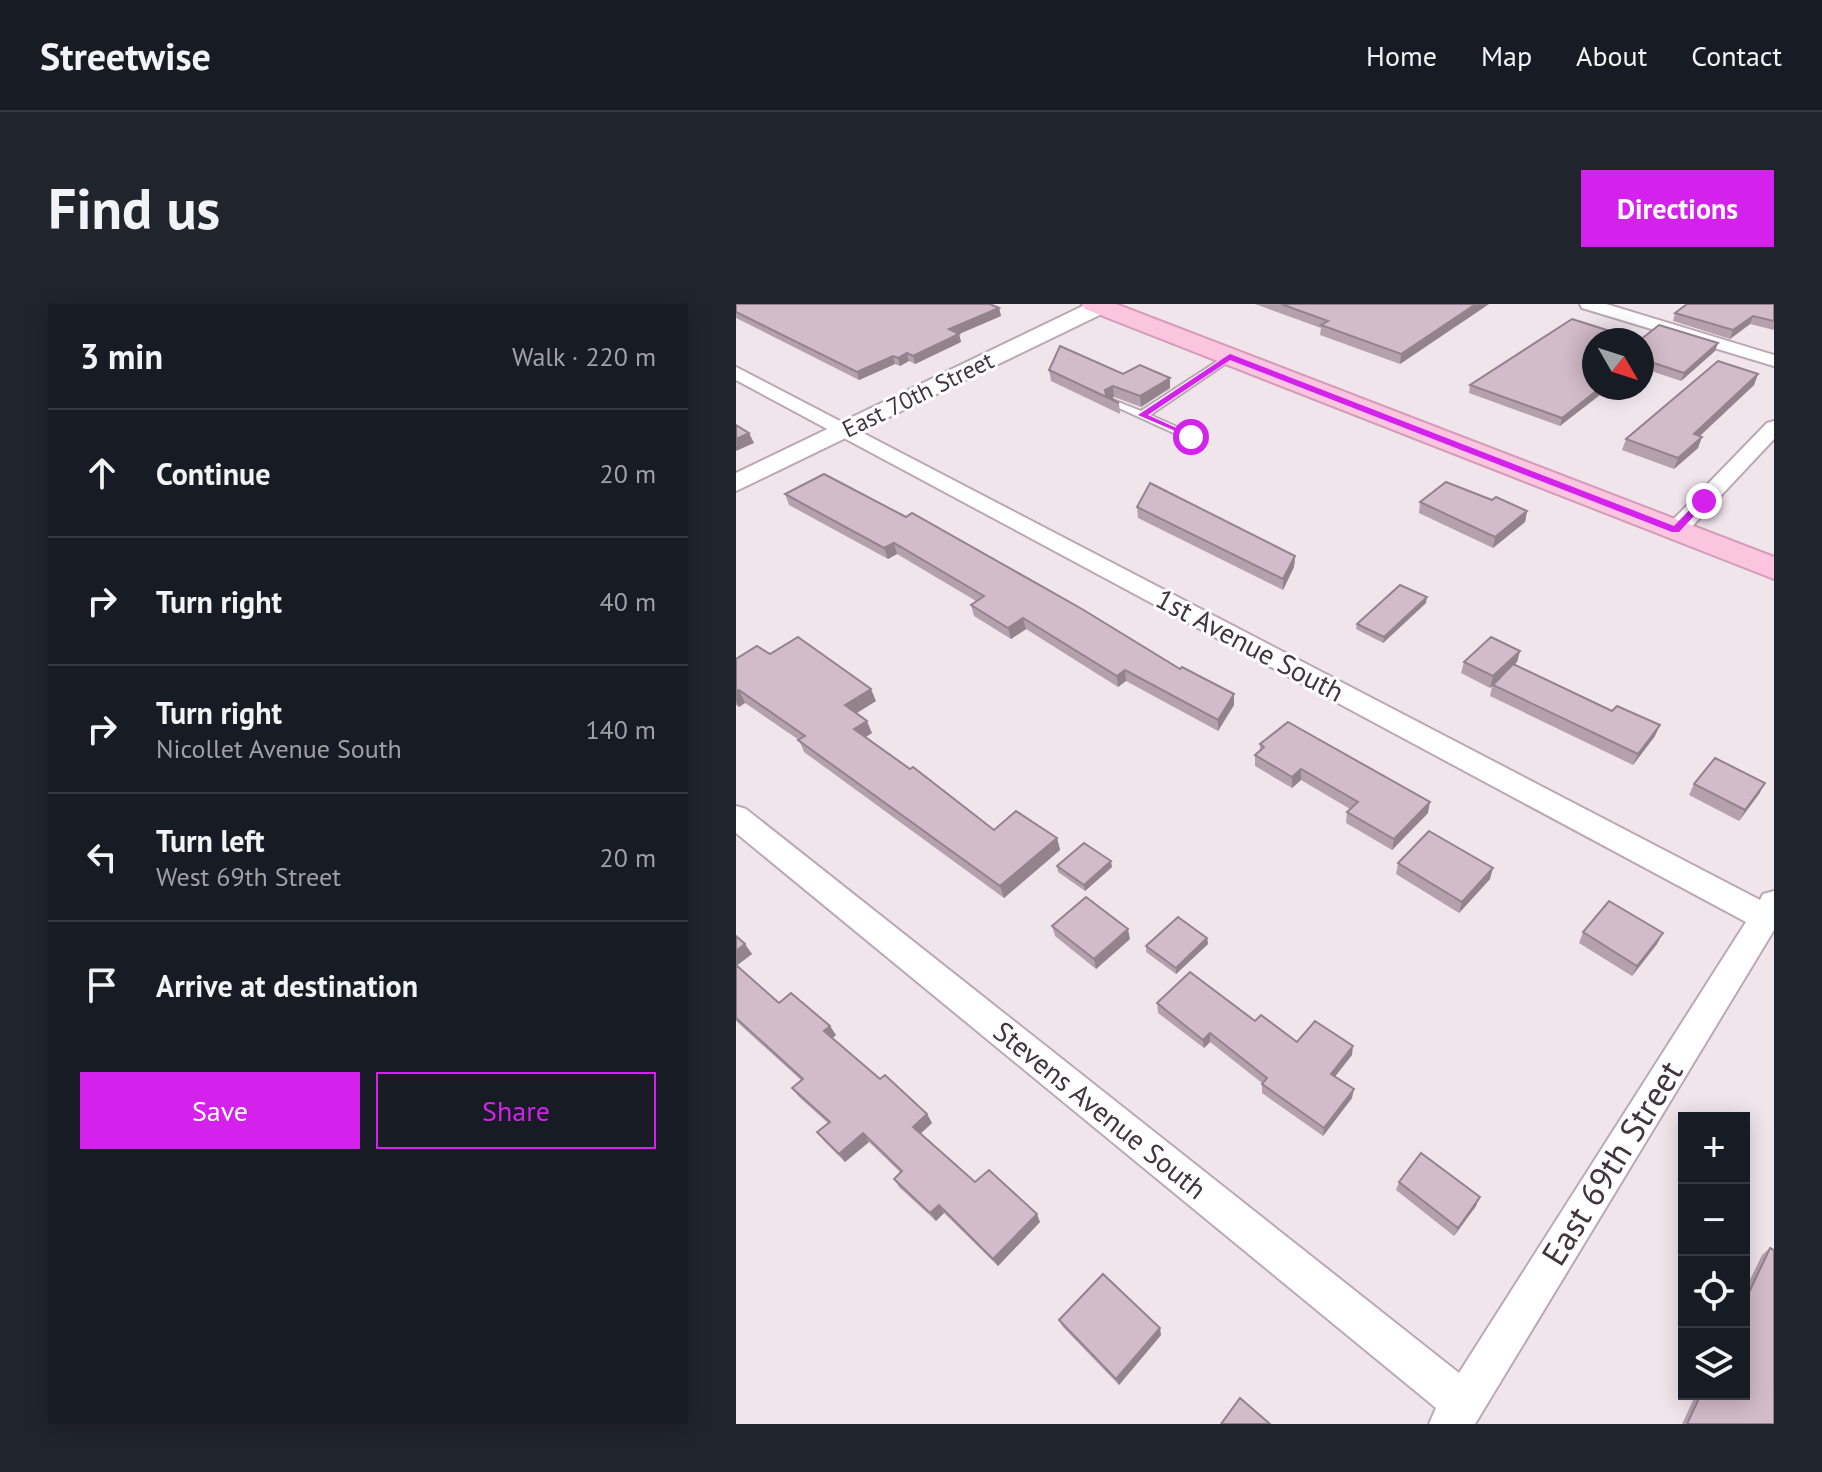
<!DOCTYPE html>
<meta charset="utf-8">
<style>
body{margin:0;font-family:"PT Sans",sans-serif;background:#20242c;color:#f1f3f6}
.controls{position:absolute;right:24px;bottom:24px;display:grid;overflow:hidden;border-radius:0px;box-shadow:0 4px 20px #0003}
.controls button{width:72px;height:72px;display:grid;place-items:center;padding:0;border:0;border-bottom:2px solid #363941;background:#171b24;color:#f1f3f6;font:40px sans-serif}
.compass{position:absolute;left:846px;top:24px;width:72px;height:72px;border-radius:50%;background:#171b24;box-shadow:0 4px 20px #0003;rotate:129deg}
.stop{position:absolute;width:24px;height:24px;margin:-18px;border:6px solid #d421ec;border-radius:50%;background:#fff}
.stop.end{background:#d421ec;border-color:#fff;box-shadow:0 2px 8px #0008}
.list{margin:0;padding:0;list-style:none}
h2{display:flex;justify-content:space-between;align-items:center;height:104px;margin:0;padding:0 32px;font-size:34px}
h2 small{font-size:26px;font-weight:400;color:#9ea1a6}
.list li{display:grid;grid-template-columns:52px 1fr auto;gap:24px;align-items:center;box-sizing:border-box;height:128px;padding:0 32px;border-top:2px solid #363941}
.list b{display:block;font-size:30px;white-space:nowrap}
.list p{margin:0;font-size:26px;white-space:nowrap;color:#9ea1a6}
.list em{font-size:26px;font-style:normal;color:#9ea1a6}
.actions{display:flex;gap:16px;padding:24px 32px}
.actions a{flex:1;padding:18px 0;border:2px solid #d421ec;border-radius:0px;text-align:center;font-size:28px;color:#d421ec}
.actions .main{background:#d421ec;color:#fff}
.icon{flex:none;width:44px;height:44px;fill:none;stroke:currentColor;stroke-width:2;stroke-linecap:round;stroke-linejoin:round}
.map{position:relative;flex:none;width:1038px;height:1120px;overflow:hidden;border-radius:0px}
header{display:flex;align-items:center;gap:48px;box-sizing:border-box;height:112px;padding:0 40px;background:#171b24;border-bottom:2px solid #363941}
header strong{font-size:38px}
nav{display:flex;gap:44px;margin-inline-start:auto;font-size:28px}
.intro{display:flex;align-items:center;justify-content:space-between;box-sizing:border-box;height:192px;padding:0 48px}
h1{margin:0;font-size:56px}
.button{padding:20px 36px;border-radius:0px;background:#d421ec;color:#fff;font-size:28px;font-weight:700}
main{display:flex;gap:48px;padding:0 48px}
aside{flex:1;background:#171b24;border-radius:0px;box-shadow:0 4px 20px #0003}
.map>svg:first-child{display:block}
.lines{fill:none;stroke-linecap:round;stroke-linejoin:round}
.service-casing{stroke:#bca8b4;stroke-width:4}
.minor-casing{stroke:#bca8b4;stroke-width:4}
.tertiary-casing{stroke:#bca8b4;stroke-width:4}
.secondary-casing{stroke:#d49bba;stroke-width:4}
.service{fill:#fff;fill-rule:evenodd}
.minor{fill:#fff;fill-rule:evenodd}
.tertiary{fill:#fff;fill-rule:evenodd}
.secondary{fill:#fbc5e0;fill-rule:evenodd}
.wall{fill:#b5a1ae}
.shaded-wall{fill:#93838d}
.building{fill:#d2bbca;stroke:#93838d;stroke-width:2}
.route{fill:#d421ec}
.labels{text-anchor:middle;stroke-width:6;stroke-linejoin:round;paint-order:stroke}
.far-street-label{font-size:24px;fill:#43353e;stroke:#fff}
.street-label{font-size:28px;fill:#43353e;stroke:#fff}
.near-street-label{font-size:34px;fill:#43353e;stroke:#fff}
</style>
<header>
<strong>Streetwise</strong>
<nav><a>Home</a><a>Map</a><a>About</a><a>Contact</a></nav>
</header>
<div class="intro"><h1>Find us</h1><a class="button">Directions</a></div>
<main>
<aside>
<h2>3 min<small>Walk · 220 m</small></h2>
<ul class="list">
<li><svg class="icon" aria-label="ahead" viewBox="0 0 24 24"><path d="M12 20V5M6 11l6-6 6 6"/></svg><div><b>Continue</b></div><em>20 m</em></li>
<li><svg class="icon" aria-label="right" viewBox="0 0 24 24"><path d="M7 20v-9h11M14 6l5 5-5 5"/></svg><div><b>Turn right</b></div><em>40 m</em></li>
<li><svg class="icon" aria-label="right" viewBox="0 0 24 24"><path d="M7 20v-9h11M14 6l5 5-5 5"/></svg><div><b>Turn right</b><p>Nicollet Avenue South</p></div><em>140 m</em></li>
<li><svg class="icon" aria-label="left" viewBox="0 0 24 24"><path d="M17 20v-9H6M10 6l-5 5 5 5"/></svg><div><b>Turn left</b><p>West 69th Street</p></div><em>20 m</em></li>
<li><svg class="icon" aria-label="arrive" viewBox="0 0 24 24"><path d="M6 21V4h12l-3 4 3 4H6"/></svg><div><b>Arrive at destination</b></div></li>
</ul>
<div class="actions"><a class="main">Save</a><a>Share</a></div>
</aside>
<div class="map">
<svg width="1038" height="1120" viewBox="0 0 1038 1120">
<rect width="100%" height="100%" fill="#f1e5ec"/>
<g class="lines">
<defs>
<polygon id="service" points="491,51 499,53 414,111 459,131 459,135 451,135 372,99 377,96 405,107"/>
<g id="minor">
<polygon points="844,0 870,0 1038,51 1038,62 846,4"/>
<polygon points="0,63 1024,596 1027,590 1038,587 1038,626 739,1120 693,1120 700,1104 0,529 0,502 10,505 723,1069 1010,618 0,76"/>
<polygon points="1038,117 1038,135 948,231 932,231 929,226 932,221 1031,119"/>
</g>
<polygon id="tertiary" points="351,0 379,0 376,5 0,187 0,169"/>
<polygon id="secondary" points="346,0 380,0 1038,253 1038,275 349,5"/>
</defs>
<use href="#service" class="service-casing"/>
<use href="#minor" class="minor-casing"/>
<use href="#tertiary" class="tertiary-casing"/>
<use href="#secondary" class="secondary-casing"/>
<use href="#service" class="service"/>
<use href="#minor" class="minor"/>
<use href="#tertiary" class="tertiary"/>
<use href="#secondary" class="secondary"/>
</g>
<g class="wall">
<polygon points="0,0 263,4 265,12 223,30 225,38 179,60 173,57 164,62 159,60 123,76 0,14"/>
<polygon points="519,0 753,0 664,60 584,31 585,24"/>
<polygon points="1038,0 1038,26 1014,20 994,35 937,17 939,9"/>
<polygon points="902,36 824,122 733,89 734,81"/>
<polygon points="906,36 982,39 979,47 945,77 906,64"/>
<polygon points="313,66 434,74 434,84 405,103 378,93 375,94 383,99 384,110 315,77"/>
<polygon points="1022,70 1018,81 964,132 962,144 938,165 886,146 890,135"/>
<polygon points="49,190 444,365 498,390 498,401 482,427 390,377 382,383 290,325 275,335 238,312 235,301 240,297 161,250 152,255 53,201"/>
<polygon points="756,196 791,207 789,218 757,244 683,209 684,198"/>
<polygon points="401,203 559,252 558,263 547,286 402,214"/>
<polygon points="690,299 647,339 620,325 621,320"/>
<polygon points="784,347 781,358 778,361 919,432 897,461 754,392 756,382 754,384 725,369 728,358"/>
<polygon points="34,350 140,397 121,409 136,429 130,433 258,526 321,534 324,546 268,594 68,448 63,436 9,399 3,403 0,401 0,355"/>
<polygon points="524,440 692,509 656,546 610,519 611,508 614,505 565,476 556,484 519,462 519,451 524,447"/>
<polygon points="1029,479 1023,490 1003,517 953,491 958,480"/>
<polygon points="662,559 754,575 723,609 660,570"/>
<polygon points="321,562 376,563 349,587 322,568"/>
<polygon points="316,622 394,635 360,665 319,632"/>
<polygon points="847,628 921,640 896,672 843,639"/>
<polygon points="0,632 16,650 0,662 43,699 100,731 96,734 144,775 191,810 196,819 184,830 239,878 304,918 262,962 208,909 200,917 163,883 158,875 164,868 133,838 109,858 88,837 81,828 92,819 63,793 56,784 65,776 0,717"/>
<polygon points="471,634 472,640 440,670 410,648 410,642"/>
<polygon points="421,699 519,717 561,738 616,751 598,773 616,794 587,832 526,789 526,779 474,738 468,744 422,709"/>
<polygon points="663,878 740,902 718,932 660,886"/>
<polygon points="1034,944 1038,1120 946,1120 960,1090 1008,1090 1008,988 1026,951"/>
<polygon points="323,1016 425,1031 383,1081 327,1023"/>
</g>
<g class="shaded-wall">
<polygon points="740,0 753,0 664,60 665,50"/>
<polygon points="263,4 265,12 223,30 225,38 179,60 177,52 213,25"/>
<polygon points="1017,12 1014,20 994,35 997,26"/>
<polygon points="982,39 979,47 945,77 948,69"/>
<polygon points="171,49 173,57 164,62 162,54"/>
<polygon points="157,52 159,60 123,76 121,68"/>
<polygon points="1022,70 1018,81 954,141 958,130"/>
<polygon points="434,74 434,84 405,103 404,92"/>
<polygon points="377,82 378,93 374,95 370,93 369,86"/>
<polygon points="864,84 873,84 824,122 826,114"/>
<polygon points="13,129 18,139 0,147 0,135"/>
<polygon points="966,133 962,144 938,165 942,154"/>
<polygon points="791,207 789,218 757,244 759,233"/>
<polygon points="158,239 161,250 152,255 148,244"/>
<polygon points="559,252 558,263 547,286 547,275"/>
<polygon points="691,293 690,299 647,339 648,333"/>
<polygon points="287,314 290,325 275,335 272,324"/>
<polygon points="784,347 781,358 754,384 757,372"/>
<polygon points="389,366 390,377 382,383 381,372"/>
<polygon points="135,385 140,397 114,413 109,401"/>
<polygon points="3,386 9,399 3,403 0,397 0,388"/>
<polygon points="498,390 498,401 482,427 482,416"/>
<polygon points="131,417 136,429 123,437 118,425"/>
<polygon points="924,421 919,432 897,461 902,450"/>
<polygon points="565,465 565,476 556,484 556,473"/>
<polygon points="1029,479 1023,490 1003,517 1009,506"/>
<polygon points="694,498 692,509 656,546 658,535"/>
<polygon points="321,534 324,546 268,594 264,582"/>
<polygon points="375,557 376,563 349,587 348,581"/>
<polygon points="757,564 754,575 723,609 726,598"/>
<polygon points="392,625 394,635 360,665 358,655"/>
<polygon points="927,629 921,640 896,672 901,662"/>
<polygon points="471,634 472,640 440,670 440,664"/>
<polygon points="9,640 16,650 0,662 0,647"/>
<polygon points="94,722 100,731 94,736 88,727"/>
<polygon points="474,729 474,738 468,744 467,736"/>
<polygon points="617,742 616,751 594,779 595,770"/>
<polygon points="618,785 616,794 587,832 588,824"/>
<polygon points="191,810 196,819 182,832 177,823"/>
<polygon points="127,829 133,838 109,858 103,850"/>
<polygon points="744,893 740,902 718,932 722,924"/>
<polygon points="203,901 208,909 200,917 194,909"/>
<polygon points="301,910 304,918 262,962 257,955"/>
<polygon points="424,1024 425,1031 383,1081 380,1075"/>
</g>
<g class="building">
<polygon points="0,0 254,0 263,4 213,25 223,30 177,52 171,49 162,54 157,52 121,68 0,8"/>
<polygon points="545,0 740,0 665,50 585,21 592,17"/>
<polygon points="951,0 1038,0 1038,17 1017,12 997,26 939,9"/>
<polygon points="836,15 902,36 858,36 858,84 864,84 826,114 734,81"/>
<polygon points="923,21 982,39 948,69 906,55 906,36 904,36"/>
<polygon points="324,42 387,70 404,61 434,74 404,92 377,82 369,86 370,91 383,99 313,66"/>
<polygon points="982,57 1022,70 958,130 966,133 942,154 890,135"/>
<polygon points="0,121 13,129 0,135"/>
<polygon points="88,170 170,213 176,209 346,305 444,365 446,363 498,390 482,416 389,366 381,372 287,314 272,324 235,301 248,292 158,239 148,244 49,190"/>
<polygon points="710,178 756,196 760,193 791,207 759,233 684,198"/>
<polygon points="414,179 559,252 547,275 401,203"/>
<polygon points="664,281 691,293 648,333 621,320"/>
<polygon points="62,333 135,385 109,401 131,417 118,425 174,465 177,463 258,526 280,507 321,534 264,582 62,436 69,432 3,386 0,388 0,355 21,342 34,350"/>
<polygon points="755,333 784,347 757,372 728,358"/>
<polygon points="777,360 876,407 881,402 924,421 902,450 757,381"/>
<polygon points="552,418 694,498 658,535 611,508 622,498 565,465 556,473 519,451 528,443 524,440"/>
<polygon points="979,454 1029,479 1009,506 958,480"/>
<polygon points="693,527 757,564 726,598 662,559"/>
<polygon points="348,539 375,557 348,581 321,562"/>
<polygon points="350,593 392,625 358,655 316,622"/>
<polygon points="873,597 927,629 901,662 847,628"/>
<polygon points="442,613 471,634 440,664 410,642"/>
<polygon points="0,632 9,640 0,647"/>
<polygon points="0,661 43,699 55,689 94,722 88,727 144,775 149,771 191,810 177,823 239,878 253,866 301,910 257,955 203,901 194,909 158,875 166,867 127,829 103,850 81,828 94,818 56,784 67,775 0,714"/>
<polygon points="454,668 519,717 525,711 561,738 579,717 617,742 595,770 618,785 588,824 526,780 531,774 474,729 467,736 421,699"/>
<polygon points="685,849 744,893 722,924 663,878"/>
<polygon points="1034,944 1038,946 1038,1120 951,1120 965,1090 1008,1090 1008,999"/>
<polygon points="367,970 424,1024 380,1075 323,1016"/>
<polygon points="504,1094 534,1120 485,1120"/>
</g>
<polygon class="route" points="494,50 938,222 964,195 972,197 943,228 936,228 494,56 412,111 458,132 458,135 402,111"/>
<g class="labels">
<g class="far-street-label">
<text transform="translate(182 91) rotate(-26)" y="8">East 70th Street</text>
</g>
<g class="street-label">
<text transform="translate(514 341) rotate(28)" y="10">1st Avenue South</text>
<text transform="translate(364 806) rotate(39)" y="10">Stevens Avenue South</text>
</g>
<g class="near-street-label">
<text transform="translate(876 859) rotate(-58)" y="12">East 69th Street</text>
</g>
</g>
</svg>
<div class="controls">
<button>+</button>
<button>−</button>
<button><svg class="icon" aria-label="locate" viewBox="0 0 24 24"><circle cx="12" cy="12" r="6"/><path d="M12 2v4M12 18v4M2 12h4M18 12h4"/></svg></button>
<button><svg class="icon" aria-label="layers" viewBox="0 0 24 24"><path d="M12 4l9 5-9 5-9-5zM3 14l9 5 9-5"/></svg></button>
</div>
<svg class="compass" viewBox="-18 -18 36 36"><path d="M0-13l5 13h-10z" fill="#e53935"/><path d="M0 13l5-13h-10z" fill="#9ea1a6"/></svg>
<div class="stop" style="left:455px;top:133px"></div>
<div class="stop end" style="left:968px;top:197px"></div>
</div>
</main>
